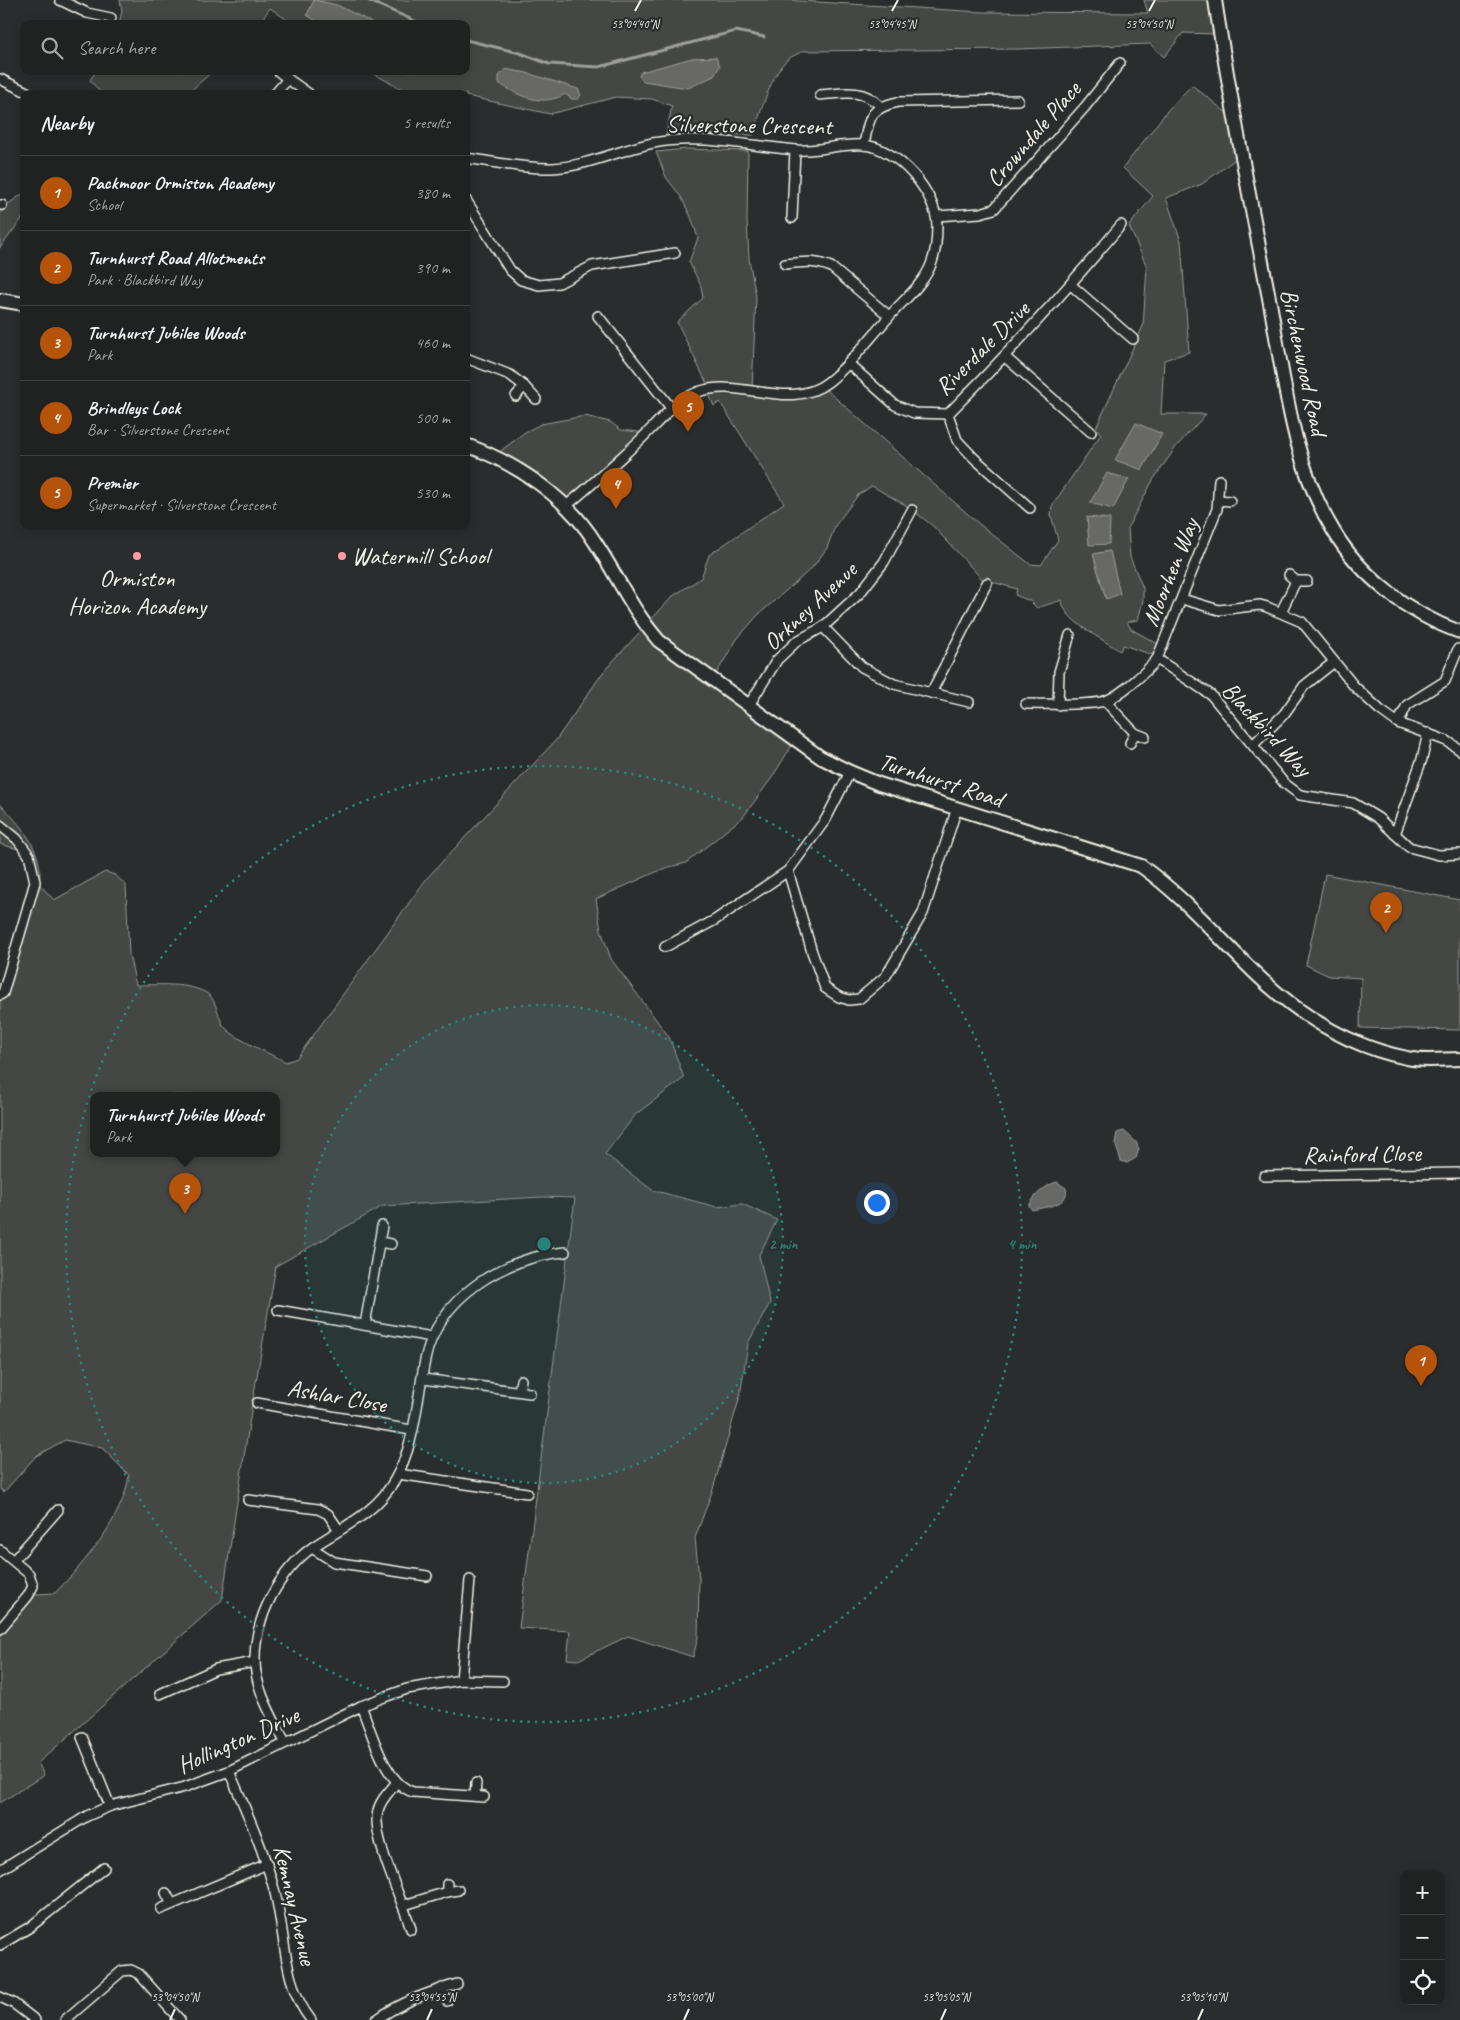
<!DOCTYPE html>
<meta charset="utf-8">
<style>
body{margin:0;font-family:Caveat,sans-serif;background:#282a2a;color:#f1f3f6}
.controls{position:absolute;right:15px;bottom:15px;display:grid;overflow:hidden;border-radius:10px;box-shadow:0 2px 12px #0003}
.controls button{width:45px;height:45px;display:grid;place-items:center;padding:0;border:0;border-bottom:1px solid #3d3f40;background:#202222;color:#f1f3f6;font:25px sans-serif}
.you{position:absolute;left:876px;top:1202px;width:18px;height:18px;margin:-12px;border:4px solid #fff;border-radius:50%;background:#1a73e8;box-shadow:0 0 0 8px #1a73e833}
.badge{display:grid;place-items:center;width:32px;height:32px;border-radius:50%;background:#b45309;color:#fff;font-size:16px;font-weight:700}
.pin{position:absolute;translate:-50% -41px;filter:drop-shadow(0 1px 2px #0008)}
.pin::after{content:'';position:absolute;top:26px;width:18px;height:15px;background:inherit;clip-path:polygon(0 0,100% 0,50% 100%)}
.popup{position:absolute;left:90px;top:1092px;width:190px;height:65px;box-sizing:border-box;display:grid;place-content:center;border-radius:10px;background:#202222;filter:drop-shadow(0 1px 4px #0005);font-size:16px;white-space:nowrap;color:#a2a4a5}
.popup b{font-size:19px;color:#f1f3f6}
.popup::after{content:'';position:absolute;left:50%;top:100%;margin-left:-10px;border:10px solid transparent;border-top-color:#202222}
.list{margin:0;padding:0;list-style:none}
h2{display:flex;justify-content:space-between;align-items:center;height:65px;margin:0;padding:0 20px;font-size:21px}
h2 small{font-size:16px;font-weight:400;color:#a2a4a5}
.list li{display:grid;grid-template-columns:32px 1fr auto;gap:15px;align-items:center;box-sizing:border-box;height:75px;padding:0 20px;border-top:1px solid #3d3f40}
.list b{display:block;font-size:19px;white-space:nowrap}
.list p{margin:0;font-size:16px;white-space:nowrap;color:#a2a4a5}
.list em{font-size:16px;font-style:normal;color:#a2a4a5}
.icon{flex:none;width:28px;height:28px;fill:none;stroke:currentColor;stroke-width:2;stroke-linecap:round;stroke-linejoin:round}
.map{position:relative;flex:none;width:1460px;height:2020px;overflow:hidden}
.search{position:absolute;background:#202222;box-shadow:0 2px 12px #0003;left:20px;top:20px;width:450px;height:55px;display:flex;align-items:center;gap:12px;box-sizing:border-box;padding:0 18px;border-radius:10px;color:#a2a4a5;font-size:19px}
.panel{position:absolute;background:#202222;box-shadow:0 2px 12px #0003;left:20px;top:90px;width:450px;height:440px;border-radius:10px}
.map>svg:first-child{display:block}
.green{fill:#444645;stroke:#9c9c96;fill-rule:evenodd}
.water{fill:#676866;stroke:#9f9f9a}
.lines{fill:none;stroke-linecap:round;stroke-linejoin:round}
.stream{stroke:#9f9f9a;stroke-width:3}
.street-casing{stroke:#f4f1e8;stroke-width:12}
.secondary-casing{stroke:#f4f1e8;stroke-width:16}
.street{stroke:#2a2d2e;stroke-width:9}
.secondary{stroke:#2a2d2e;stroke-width:12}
.ticks{fill:none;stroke:#f4f1e8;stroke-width:2}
.ring{fill:none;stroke:#26827a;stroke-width:2.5;stroke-dasharray:2.5 5}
.poi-dot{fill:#ff9aa2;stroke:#2a2d2e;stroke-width:2}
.labels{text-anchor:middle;stroke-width:4.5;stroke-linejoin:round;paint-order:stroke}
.street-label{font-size:24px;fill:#f4f1e8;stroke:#2a2d2e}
.poi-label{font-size:24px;fill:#f4f1e8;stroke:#2a2d2e;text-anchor:start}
.ticks-label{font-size:12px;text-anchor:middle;fill:#f4f1e8;stroke:#2a2d2e;stroke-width:4.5;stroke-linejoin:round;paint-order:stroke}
.centre{fill:#26827a;stroke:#2a2d2e;stroke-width:2.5}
.ring-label{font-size:15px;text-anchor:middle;font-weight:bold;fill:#26827a;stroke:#2a2d2e;stroke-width:4.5;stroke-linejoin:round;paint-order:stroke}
</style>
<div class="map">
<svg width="1460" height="2020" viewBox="0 0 1460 2020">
<rect width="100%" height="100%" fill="#2a2d2e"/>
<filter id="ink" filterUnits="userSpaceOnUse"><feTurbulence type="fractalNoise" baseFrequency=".02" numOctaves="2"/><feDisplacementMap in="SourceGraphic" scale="10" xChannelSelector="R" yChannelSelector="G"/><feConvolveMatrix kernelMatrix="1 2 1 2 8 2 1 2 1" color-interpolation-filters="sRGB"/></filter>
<g filter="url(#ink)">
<g class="green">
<path d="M120,0H784L982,12L1148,13L1144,0H1208L1215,34L1183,33L1164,57L1150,44L1018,49L803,51C798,54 792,56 788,59C772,72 759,115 754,135L666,134L672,106L652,99L616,97L550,114L466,96V94L404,90L368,71H466V24H293L270,8L259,24H119L122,11Z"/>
<polygon points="96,71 213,71 187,94 99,94 99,91 90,80"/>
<path d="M1192,85L1228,114L1237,158L1202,184L1166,198L1181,241L1189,352L1164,360L1161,414H1206L1176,447L1153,480L1128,527L1130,557L1143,588V600L1138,620L1127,622L1131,629L1158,644L1153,655L1123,645L1120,651C1103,639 1063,621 1062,600L1037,608L1030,601L1015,595L1017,589L982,579L933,526L907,506L872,486L858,495L835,526L827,548L812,568L758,615L737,639L713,679L796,739L771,779L743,817L686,863L665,868L596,899L601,930L611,959L669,1037L684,1078L636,1114L605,1154L652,1190L717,1207L742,1204L777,1220L759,1255L770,1303L748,1343L740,1396L713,1489L695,1538L699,1578L698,1637L693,1657L628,1636L578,1660L567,1659L570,1631L519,1628L575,1198L542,1197L383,1206L276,1266L252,1405L222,1600L38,1763L44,1775L0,1803V1637L37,1594L55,1593C85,1562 123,1519 129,1475L102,1448L65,1440L36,1456L4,1492L0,1489V995L35,882L29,855L18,849L0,844V804C21,825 45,852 39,884L54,900L105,872L115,875L126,885L129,955L136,985C157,985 189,982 208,994C216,1000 218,1016 223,1025C232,1038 271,1054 286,1062L297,1058L427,878L556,740L604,671L673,596L701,578L709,555L784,503L720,402L714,406L707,390H710L677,322L703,298L701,286L689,262L698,238L691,217L681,197L666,177L656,152L687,149L748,151L747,220L749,259L756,297L752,391L778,395L822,386L978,523L1030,564L1041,565L1058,540L1051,515L1052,506L1101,434L1096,428L1143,326L1147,267L1129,226L1153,196L1123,168L1167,111ZM1110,551L1106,599L1093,554ZM94,1095H276V1153H94Z"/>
<polygon points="24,193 24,216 0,248 0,212 7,209 8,204"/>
<polygon points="585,416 610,422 621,430 646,433 566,506 493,457 525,432 541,424"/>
<polygon points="1325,874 1460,900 1460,1030 1360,1028 1361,978 1329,976 1306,965"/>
</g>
<g class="water">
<polygon points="314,0 337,5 375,24 321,24 307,15"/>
<polygon points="716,57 720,66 714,76 688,88 643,81 639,76 641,72 692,58"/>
<path d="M505,69L527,73L578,89L581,95L578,99H572L565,94C543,107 519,97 499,83V76Z"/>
<polygon points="1136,423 1162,434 1142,470 1115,460"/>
<polygon points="1107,473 1129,479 1113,509 1090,503"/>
<polygon points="1087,517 1110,519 1109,544 1089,545"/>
<polygon points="1110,551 1120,594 1106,599 1093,554"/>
<polygon points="1124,1131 1136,1142 1139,1149 1136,1158 1127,1163 1121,1161 1115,1143 1117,1133"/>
<path d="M1057,1182L1066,1188C1070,1206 1044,1207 1032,1210L1029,1206C1033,1196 1047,1184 1057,1182Z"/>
</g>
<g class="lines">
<g class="stream">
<polyline points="367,0 422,24"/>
<polyline points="466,40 520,53 549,64 599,67 736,31 764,37"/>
</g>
<defs>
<g id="street">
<polyline points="60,0 87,13 111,18"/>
<polyline points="278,71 288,79"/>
<polyline points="0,79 31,94"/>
<polyline points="275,94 288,79 309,94"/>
<path d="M820,95C843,93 863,88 880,106"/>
<path d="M864,145C869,118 869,108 898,102L1018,100"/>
<path d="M466,158C495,162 524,169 553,168C588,166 619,150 653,143C700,134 749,146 796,150C818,152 841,143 863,145C897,147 937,193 937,226C937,240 936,254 930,267C921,287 902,301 888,318C868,340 851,364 828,382C790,412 740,377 698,392C673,402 658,423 639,441C615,463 592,485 566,506"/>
<polyline points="466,200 510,270 521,280 539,285 559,283 592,266 675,253"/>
<polyline points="0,205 2,205"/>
<polyline points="937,216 980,213 994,209 1085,107 1120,63"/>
<polyline points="792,218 795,150"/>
<path d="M785,264C802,262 815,260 831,267L889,316"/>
<polyline points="1071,285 1133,339"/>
<polyline points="598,316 671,408"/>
<polyline points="1005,357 1091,432"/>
<polyline points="466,358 510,375 524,386 536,399"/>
<path d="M849,364L895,405L914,413L948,414C1009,353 1066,291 1121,225"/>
<polyline points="516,396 524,386"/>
<polyline points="948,414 957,440 974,458 1030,508"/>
<polyline points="1218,500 1230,501"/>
<polyline points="1289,575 1296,581 1307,581"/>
<polyline points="1182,599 1219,610 1260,605 1267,607 1302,622 1354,686 1380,710 1398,723 1447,741 1460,750"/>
<polyline points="1281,612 1296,581"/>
<polyline points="823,627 862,667 894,684 969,702"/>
<polyline points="1157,659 1211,695 1284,783 1300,795 1353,803 1378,818 1409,847 1439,855 1460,854"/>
<polyline points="931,693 987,583"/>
<polyline points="1105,701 1135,733 1145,737"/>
<path d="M1026,704C1045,704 1088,706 1105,701C1120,696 1147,671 1157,659L1217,509L1219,480"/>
<polyline points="749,705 777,660 797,641 823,627 860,593 884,562 912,510"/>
<polyline points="1058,705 1059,672 1070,635"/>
<polyline points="1398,723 1407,705 1445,681 1458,649"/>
<polyline points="1130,743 1135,733"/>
<polyline points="1253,745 1284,714 1304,686 1334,662"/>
<polyline points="0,825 17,839 29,855 35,882 3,993 0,995"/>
<polyline points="1395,834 1422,759 1428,733"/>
<polyline points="788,871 812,952 825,988 839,997 849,1000 859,999 886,976 923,913 957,808"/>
<polyline points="665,947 715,920 788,871 826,819 850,772"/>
<polyline points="1264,1176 1460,1173"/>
<polyline points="379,1242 391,1244"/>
<polyline points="278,1310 432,1337"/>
<polyline points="365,1325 382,1226"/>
<polyline points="423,1379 530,1393"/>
<polyline points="519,1391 521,1380"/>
<polyline points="257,1403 411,1430"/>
<polyline points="398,1474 527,1493"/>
<polyline points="248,1500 318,1509 328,1514 339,1530"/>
<polyline points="312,1548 334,1562 427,1576"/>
<polyline points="0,1550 29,1574 33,1586 28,1596 0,1629"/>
<polyline points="14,1560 58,1510"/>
<polyline points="461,1680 470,1580"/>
<polyline points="160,1694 216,1669 255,1662"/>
<path d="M361,1706C372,1732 384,1783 413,1792L484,1797"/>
<polyline points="82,1737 110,1806"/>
<path d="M285,1742C273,1718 255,1689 255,1661C254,1619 279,1571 313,1547C343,1527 376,1513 394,1481C415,1446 417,1400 425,1360C438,1297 504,1257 565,1252"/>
<path d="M229,1771C246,1810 263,1848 274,1889C286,1932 282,1984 311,2020"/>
<path d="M397,1782C390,1791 380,1800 378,1811C371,1837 403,1901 411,1929"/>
<polyline points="475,1796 476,1783"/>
<polyline points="0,1870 87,1816 110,1806 185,1787 229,1771 361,1706 387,1696 407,1689 461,1680 503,1681"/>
<polyline points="447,1884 447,1892 458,1890"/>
<polyline points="166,1893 172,1904"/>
<polyline points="404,1905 447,1892"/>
<polyline points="161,1909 267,1864"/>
<polyline points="0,1945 30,1927 104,1868"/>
<polyline points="442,1988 447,2001"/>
<polyline points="0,1997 13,2003 35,2020"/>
<polyline points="65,2020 122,1971 131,1970 139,1974 180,2020"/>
<path d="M376,2020C401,2002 427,1993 457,1984"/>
</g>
<g id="secondary">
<path d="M1215,0C1230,100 1250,199 1269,298C1284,375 1291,461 1333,530C1360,576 1409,614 1460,632"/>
<polyline points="0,300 24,304"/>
<path d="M466,445C516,463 567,497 595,542C618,577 631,609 659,641L820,757L850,772L879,784L1141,866C1183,896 1217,936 1254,972C1297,1014 1347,1046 1407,1058C1423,1062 1443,1059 1460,1059"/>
</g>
</defs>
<use href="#street" class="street-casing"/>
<use href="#secondary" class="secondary-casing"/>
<use href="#street" class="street"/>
<use href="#secondary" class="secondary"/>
</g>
</g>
<path class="ticks" d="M635,11L641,0M892,11L898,0M1149,11L1155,0M170,2020L175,2009M427,2020L432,2009M684,2020L689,2009M941,2020L946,2009M1198,2020L1203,2009"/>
<circle cx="544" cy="1244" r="239" fill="#26827a" fill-opacity=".12"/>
<g class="ring">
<circle cx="544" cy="1244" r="239"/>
<circle cx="544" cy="1244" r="478"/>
</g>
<g class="poi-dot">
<circle cx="137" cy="556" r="5"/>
<circle cx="342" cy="556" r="5"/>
</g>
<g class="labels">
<g class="street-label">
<text transform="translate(749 125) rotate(1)" y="8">Silverstone Crescent</text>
<text transform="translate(1033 134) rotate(-49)" y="8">Crowndale Place</text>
<text transform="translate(982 348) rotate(-45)" y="8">Riverdale Drive</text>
<text transform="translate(1304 362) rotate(78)" y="8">Birchenwood Road</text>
<text transform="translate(1170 572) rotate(-68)" y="8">Moorhen Way</text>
<text transform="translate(810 606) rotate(-43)" y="8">Orkney Avenue</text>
<text transform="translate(1267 729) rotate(47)" y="8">Blackbird Way</text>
<text transform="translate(941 780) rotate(18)" y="8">Turnhurst Road</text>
<text transform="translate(1362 1154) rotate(-1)" y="8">Rainford Close</text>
<text transform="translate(337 1396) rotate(10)" y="8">Ashlar Close</text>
<text transform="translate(238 1740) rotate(-24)" y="8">Hollington Drive</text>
<text transform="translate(295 1905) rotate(77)" y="8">Kemnay Avenue</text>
</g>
<g class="poi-label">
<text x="352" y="564">Watermill School</text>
<text x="137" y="586" text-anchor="middle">Ormiston<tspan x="137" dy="28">Horizon Academy</tspan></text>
</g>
</g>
<g class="ticks-label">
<text x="635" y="28">53°04'40"N</text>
<text x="892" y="28">53°04'45"N</text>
<text x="1149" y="28">53°04'50"N</text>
<text x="175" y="2001">53°04'50"N</text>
<text x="432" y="2001">53°04'55"N</text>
<text x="689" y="2001">53°05'00"N</text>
<text x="946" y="2001">53°05'05"N</text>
<text x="1203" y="2001">53°05'10"N</text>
</g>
<circle cx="544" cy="1244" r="8" class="centre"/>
<g class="ring-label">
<text x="783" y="1249">2 min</text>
<text x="1022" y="1249">4 min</text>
</g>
</svg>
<div class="controls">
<button>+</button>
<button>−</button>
<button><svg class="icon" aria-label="locate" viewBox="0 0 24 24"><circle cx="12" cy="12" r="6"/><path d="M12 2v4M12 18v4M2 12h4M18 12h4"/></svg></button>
</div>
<div class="you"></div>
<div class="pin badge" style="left:1421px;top:1386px">1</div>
<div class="pin badge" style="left:1386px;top:933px">2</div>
<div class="pin badge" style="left:185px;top:1214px">3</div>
<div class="popup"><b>Turnhurst Jubilee Woods</b>Park</div>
<div class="pin badge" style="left:616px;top:509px">4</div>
<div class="pin badge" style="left:688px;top:432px">5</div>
<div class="search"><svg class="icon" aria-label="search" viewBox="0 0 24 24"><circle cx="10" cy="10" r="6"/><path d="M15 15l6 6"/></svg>Search here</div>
<section class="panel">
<h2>Nearby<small>5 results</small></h2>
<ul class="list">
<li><span class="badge">1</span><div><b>Packmoor Ormiston Academy</b><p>School</p></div><em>380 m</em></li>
<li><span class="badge">2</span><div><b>Turnhurst Road Allotments</b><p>Park · Blackbird Way</p></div><em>390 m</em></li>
<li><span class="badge">3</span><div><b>Turnhurst Jubilee Woods</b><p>Park</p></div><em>460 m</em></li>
<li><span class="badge">4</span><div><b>Brindleys Lock</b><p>Bar · Silverstone Crescent</p></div><em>500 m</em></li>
<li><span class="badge">5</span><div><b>Premier</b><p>Supermarket · Silverstone Crescent</p></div><em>530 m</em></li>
</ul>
</section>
</div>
